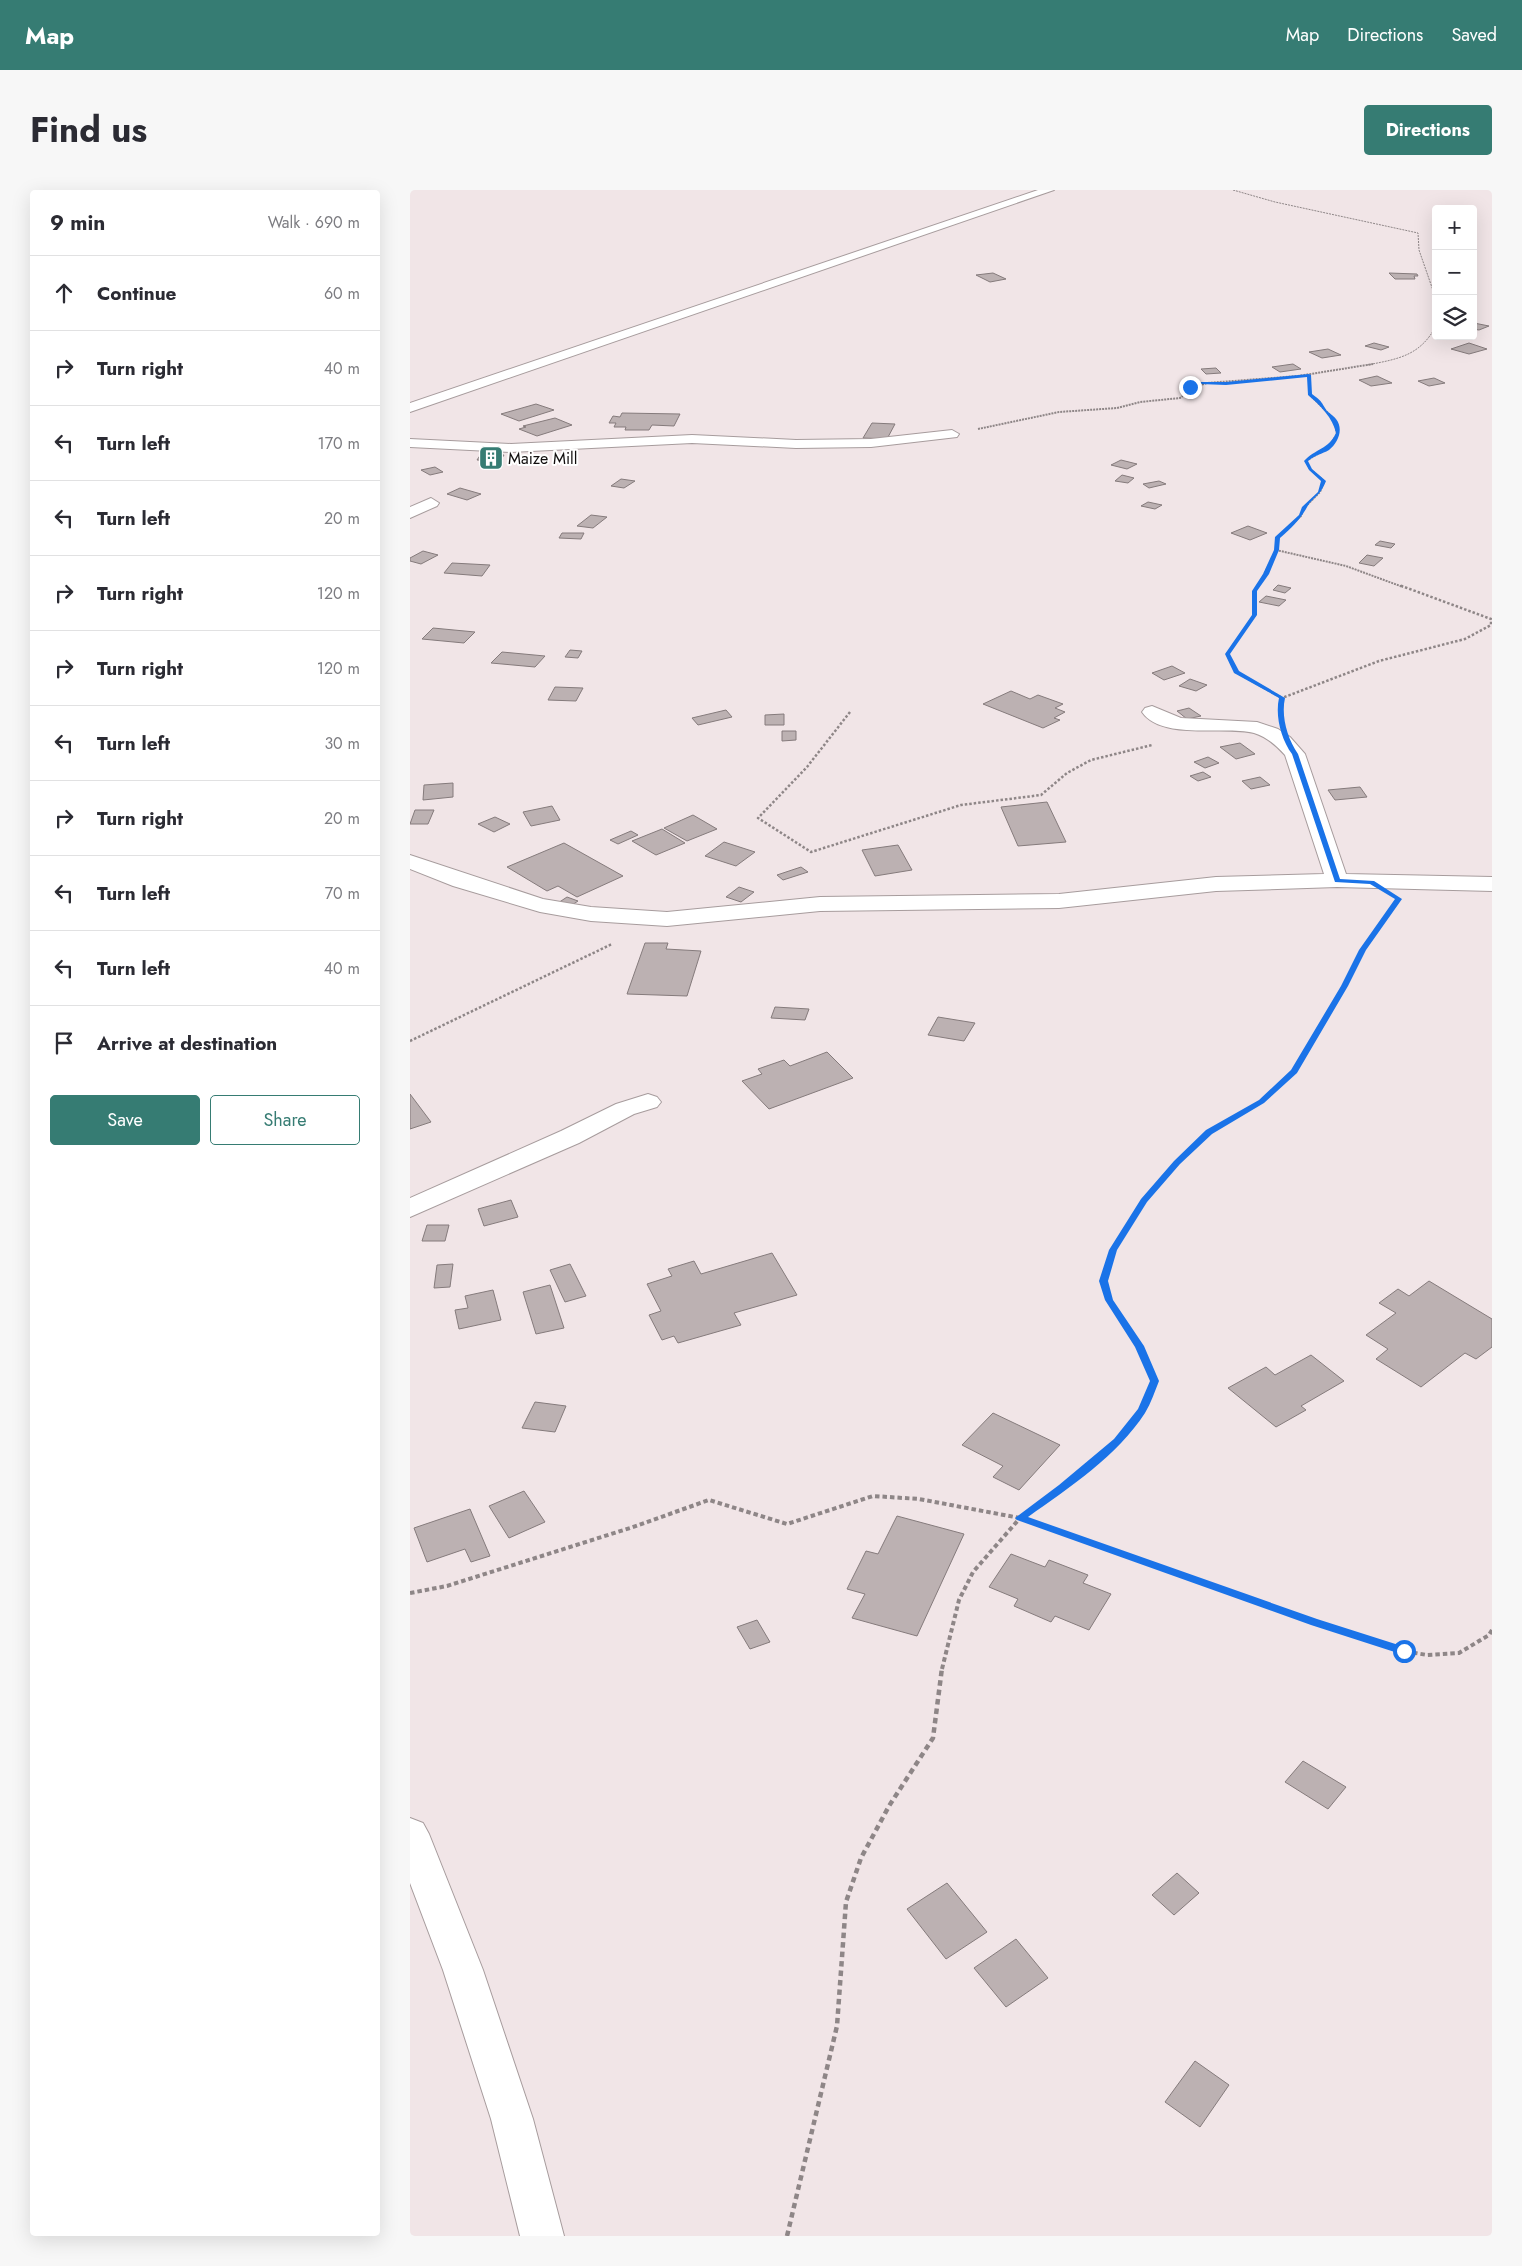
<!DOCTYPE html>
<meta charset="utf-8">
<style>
body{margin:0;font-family:Jost,sans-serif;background:#f7f7f7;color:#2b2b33}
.controls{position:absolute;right:15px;top:15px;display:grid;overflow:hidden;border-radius:5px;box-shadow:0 5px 20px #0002}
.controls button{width:45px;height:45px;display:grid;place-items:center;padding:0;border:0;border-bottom:1px solid #e1e1e2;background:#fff;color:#2b2b33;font:25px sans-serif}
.stop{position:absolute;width:15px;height:15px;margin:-11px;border:4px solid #1a73e8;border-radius:50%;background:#fff}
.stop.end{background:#1a73e8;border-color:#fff;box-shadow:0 1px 5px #0008}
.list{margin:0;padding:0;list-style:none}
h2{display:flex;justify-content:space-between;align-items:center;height:65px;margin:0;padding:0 20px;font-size:21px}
h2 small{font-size:16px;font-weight:400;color:#7c7c81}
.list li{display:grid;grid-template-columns:32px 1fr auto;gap:15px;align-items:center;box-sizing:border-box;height:75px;padding:0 20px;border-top:1px solid #e1e1e2}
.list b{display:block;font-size:19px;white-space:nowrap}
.list em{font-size:16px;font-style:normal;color:#7c7c81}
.actions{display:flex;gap:10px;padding:15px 20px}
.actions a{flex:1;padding:11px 0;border:1px solid #367c73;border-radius:5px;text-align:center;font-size:18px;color:#367c73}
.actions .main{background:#367c73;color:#fff}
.icon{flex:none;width:28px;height:28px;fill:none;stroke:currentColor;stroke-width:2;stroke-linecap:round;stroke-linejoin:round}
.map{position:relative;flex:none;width:1082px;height:2046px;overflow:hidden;border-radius:5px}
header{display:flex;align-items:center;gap:30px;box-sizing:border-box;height:70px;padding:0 25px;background:#367c73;color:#fff}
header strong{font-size:24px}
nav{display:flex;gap:28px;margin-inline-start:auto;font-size:18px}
.intro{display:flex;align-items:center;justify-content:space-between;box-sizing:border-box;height:120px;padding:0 30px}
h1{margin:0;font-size:35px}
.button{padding:12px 22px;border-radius:5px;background:#367c73;color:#fff;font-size:18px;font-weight:700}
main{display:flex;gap:30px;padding:0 30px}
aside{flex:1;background:#fff;border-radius:5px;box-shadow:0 5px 20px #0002}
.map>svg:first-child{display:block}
.building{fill:#bcb1b2;stroke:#857b7c}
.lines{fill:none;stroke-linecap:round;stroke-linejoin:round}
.minor-casing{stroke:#a79c9d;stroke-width:2}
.path-far4{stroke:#8e8687;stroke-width:1;stroke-dasharray:2 1;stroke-linecap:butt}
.path-far3{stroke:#8e8687;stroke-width:2;stroke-dasharray:2 1;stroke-linecap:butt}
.path-far2{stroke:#8e8687;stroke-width:2.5;stroke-dasharray:2.5 2;stroke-linecap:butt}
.path-far1{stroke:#8e8687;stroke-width:4;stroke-dasharray:4.5 3;stroke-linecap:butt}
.path{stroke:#8e8687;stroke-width:4.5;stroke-dasharray:5.5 4;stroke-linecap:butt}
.minor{fill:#fff;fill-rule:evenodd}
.route{fill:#1a73e8}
.labels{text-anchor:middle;stroke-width:4;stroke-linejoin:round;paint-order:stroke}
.far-poi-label{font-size:16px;fill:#110e0e;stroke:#fff;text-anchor:start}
</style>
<header>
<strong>Map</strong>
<nav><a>Map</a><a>Directions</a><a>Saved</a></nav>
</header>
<div class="intro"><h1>Find us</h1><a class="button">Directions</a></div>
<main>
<aside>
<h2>9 min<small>Walk · 690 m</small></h2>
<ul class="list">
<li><svg class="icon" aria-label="ahead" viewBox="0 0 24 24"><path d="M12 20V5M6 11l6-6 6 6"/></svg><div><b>Continue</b></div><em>60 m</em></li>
<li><svg class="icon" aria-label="right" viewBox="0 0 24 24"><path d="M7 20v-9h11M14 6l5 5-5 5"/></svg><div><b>Turn right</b></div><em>40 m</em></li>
<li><svg class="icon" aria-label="left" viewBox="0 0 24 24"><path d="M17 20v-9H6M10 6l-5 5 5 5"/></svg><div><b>Turn left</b></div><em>170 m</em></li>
<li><svg class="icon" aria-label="left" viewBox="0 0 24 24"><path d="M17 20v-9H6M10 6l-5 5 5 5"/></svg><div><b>Turn left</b></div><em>20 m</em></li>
<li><svg class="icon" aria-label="right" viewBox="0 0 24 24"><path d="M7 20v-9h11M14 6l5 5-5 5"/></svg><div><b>Turn right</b></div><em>120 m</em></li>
<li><svg class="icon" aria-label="right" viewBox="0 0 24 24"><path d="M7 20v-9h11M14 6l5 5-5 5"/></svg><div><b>Turn right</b></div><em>120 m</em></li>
<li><svg class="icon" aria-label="left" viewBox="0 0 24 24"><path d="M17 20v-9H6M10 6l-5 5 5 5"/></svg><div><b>Turn left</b></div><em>30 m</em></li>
<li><svg class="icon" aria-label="right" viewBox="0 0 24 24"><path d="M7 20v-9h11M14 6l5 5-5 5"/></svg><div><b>Turn right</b></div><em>20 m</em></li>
<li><svg class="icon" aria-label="left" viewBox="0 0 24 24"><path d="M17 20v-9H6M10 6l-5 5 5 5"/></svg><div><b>Turn left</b></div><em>70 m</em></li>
<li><svg class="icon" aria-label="left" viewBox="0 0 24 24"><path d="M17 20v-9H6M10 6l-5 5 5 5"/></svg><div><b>Turn left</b></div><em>40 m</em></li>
<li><svg class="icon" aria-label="arrive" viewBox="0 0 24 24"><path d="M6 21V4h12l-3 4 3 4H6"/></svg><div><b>Arrive at destination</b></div></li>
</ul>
<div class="actions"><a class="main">Save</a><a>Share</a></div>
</aside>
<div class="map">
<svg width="1082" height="2046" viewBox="0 0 1082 2046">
<rect width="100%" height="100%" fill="#f1e5e7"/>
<g class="building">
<polygon points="583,83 596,89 580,92 566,85"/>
<polygon points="979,83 1007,84 1008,86 1004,86 1005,89 985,89"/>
<polygon points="1063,133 1064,133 1079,136 1069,140 1063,139"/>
<polygon points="964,153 979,157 971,160 955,156"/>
<polygon points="1059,153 1077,159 1059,164 1041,159"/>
<polygon points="918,159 931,165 912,168 899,162"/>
<polygon points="883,174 891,179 870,182 862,177"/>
<polygon points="806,178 811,183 796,184 791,179"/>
<polygon points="967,186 982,193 961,196 949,190"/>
<polygon points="1024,188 1035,193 1019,196 1008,191"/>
<polygon points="126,214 144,220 109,231 91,224"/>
<polygon points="212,223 270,224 264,236 242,235 239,240 215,240 216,237 204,237 206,233 199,233 203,226 210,227"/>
<polygon points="145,228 162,235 127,246 109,239 116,237 113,236"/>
<polygon points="462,233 485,234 477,249 453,248"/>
<polygon points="71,264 94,265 90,271 67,270"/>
<polygon points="711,270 727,274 717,279 701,275"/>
<polygon points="25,277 33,282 20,285 11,280"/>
<polygon points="712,285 724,288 718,293 705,291"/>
<polygon points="211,289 225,291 214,298 201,296"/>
<polygon points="749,291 756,294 739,298 733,294"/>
<polygon points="50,298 71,304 57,310 37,304"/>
<polygon points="738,312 752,315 745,319 731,316"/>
<polygon points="181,325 197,327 183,338 167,336"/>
<polygon points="838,336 857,343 840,350 821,343"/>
<polygon points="152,343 174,343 171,349 149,348"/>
<polygon points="970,351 985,354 981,358 965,355"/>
<polygon points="13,361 28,365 11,374 0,371 0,368"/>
<polygon points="957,365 973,368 964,376 949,373"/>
<polygon points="42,373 80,375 72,386 34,383"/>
<polygon points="868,395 881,398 875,403 863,400"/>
<polygon points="856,406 876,410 869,416 849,412"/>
<polygon points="23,438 65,442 54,453 12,449"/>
<polygon points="160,460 172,461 168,468 155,467"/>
<polygon points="92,462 135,466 125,477 81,473"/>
<polygon points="762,476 775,483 754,490 742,483"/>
<polygon points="780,489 797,495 786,501 769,496"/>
<polygon points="145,497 173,498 166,511 138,510"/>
<polygon points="601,501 620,509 628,505 653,514 645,518 655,522 644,528 650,530 633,538 573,514"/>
<polygon points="779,518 791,526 777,529 767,521"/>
<polygon points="316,520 322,527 288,535 282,528"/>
<polygon points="374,524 374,535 355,535 355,525"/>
<polygon points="372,541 386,541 386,550 372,551"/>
<polygon points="830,553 845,564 826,569 810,557"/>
<polygon points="798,567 809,573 795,578 784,572"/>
<polygon points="793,582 801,587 788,591 780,586"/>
<polygon points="850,587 860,595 841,599 832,591"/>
<polygon points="43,593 43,607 13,610 14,595"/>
<polygon points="950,597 957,607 925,610 918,600"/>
<polygon points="637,612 656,652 608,656 591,617"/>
<polygon points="142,616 150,630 121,636 113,622"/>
<polygon points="5,620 24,620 18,634 0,634"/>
<polygon points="283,625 307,639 277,651 254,638"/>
<polygon points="85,627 100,634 84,642 68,634"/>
<polygon points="252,639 275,653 246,665 222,651"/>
<polygon points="221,641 228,645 208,654 200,650"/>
<polygon points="314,652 345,662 326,676 295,666"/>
<polygon points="154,653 213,686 167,707 148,696 137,701 97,677"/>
<polygon points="488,655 502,680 465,686 452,660"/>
<polygon points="391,677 398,682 373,690 367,685"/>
<polygon points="329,697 344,702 331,712 316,707"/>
<polygon points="157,707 168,711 156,719 145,715"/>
<polygon points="235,753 258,753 256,759 291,761 277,806 217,804"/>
<polygon points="365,817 399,819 395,830 361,828"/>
<polygon points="528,827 565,833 554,851 518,845"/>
<polygon points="417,862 443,888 359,919 332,891 352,884 348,879 374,870 380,876"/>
<polygon points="0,904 21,932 0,939"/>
<polygon points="101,1010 108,1027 74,1036 68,1019"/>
<polygon points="17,1035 39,1035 35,1051 12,1051"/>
<polygon points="362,1063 387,1105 324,1123 331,1135 268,1153 264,1146 252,1150 239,1125 251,1121 237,1094 262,1086 258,1079 284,1071 291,1084"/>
<polygon points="43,1074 40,1097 24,1098 27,1075"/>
<polygon points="160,1074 176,1106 155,1112 140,1080"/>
<polygon points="1019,1091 1082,1129 1082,1157 1066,1169 1055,1163 1011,1197 966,1169 978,1159 956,1145 986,1123 969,1113 988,1099 999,1106"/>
<polygon points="140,1095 154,1138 126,1144 113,1102"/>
<polygon points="83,1100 91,1130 49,1139 45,1120 58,1118 55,1106"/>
<polygon points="901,1165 934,1191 891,1216 896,1220 866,1237 818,1198 856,1177 865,1185"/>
<polygon points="125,1212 156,1216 145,1242 112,1238"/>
<polygon points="583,1223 650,1255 609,1300 583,1287 593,1276 552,1255"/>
<polygon points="114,1301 135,1332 99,1348 79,1316"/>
<polygon points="60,1319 80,1366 61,1372 55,1359 17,1372 4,1338"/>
<polygon points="487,1326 554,1344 507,1446 442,1428 455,1404 437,1399 456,1361 468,1364"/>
<polygon points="601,1364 635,1377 639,1370 678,1385 673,1393 701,1404 679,1440 645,1426 641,1432 604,1416 608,1409 579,1397"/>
<polygon points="347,1430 360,1452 340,1459 327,1437"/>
<polygon points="893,1571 936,1597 918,1619 875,1592"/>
<polygon points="767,1683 789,1703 764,1725 742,1705"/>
<polygon points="537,1693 577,1742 536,1769 497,1719"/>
<polygon points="606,1749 638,1788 596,1817 564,1778"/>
<polygon points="785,1871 819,1895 790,1937 755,1912"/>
</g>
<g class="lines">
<defs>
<g id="minor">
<polygon points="628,0 644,0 0,222 0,213"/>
<polygon points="542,240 549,244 547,247 461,257 386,258 282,253 101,262 0,257 0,249 101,254 282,245 386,250 461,249"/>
<polygon points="21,308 29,313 27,316 0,328 0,317"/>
<path d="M742,516L771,528L847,532L868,539L880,547L895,564L936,684L1082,687V701L927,697L806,701L649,718L410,721L257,736L181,731L130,722L43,696L0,679V665L133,709L181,717L257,722L410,707L649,704L806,687L914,684L875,565C867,556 857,547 844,543C815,535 752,551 732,522L735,518Z"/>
<polygon points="238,904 247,907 251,912 247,917 224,924 169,953 0,1027 0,1008 151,941 206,914"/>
<polygon points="0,1628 13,1633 19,1644 73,1780 123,1929 154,2046 110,2046 81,1929 33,1780 0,1693"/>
</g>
</defs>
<use href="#minor" class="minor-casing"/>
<g class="path-far4">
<polyline points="823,0 865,12 1008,43 1009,60 1026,109"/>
<path d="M957,175C988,169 1010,166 1026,136"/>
</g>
<g class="path-far3">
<polyline points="568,239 649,222 707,218 730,212 770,208 784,197 797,193 888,186 963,174"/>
<polyline points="866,360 936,376 993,397"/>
<polyline points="848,397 866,360 868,347 891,326 894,318 910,302 914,291 900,279 896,271 919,257 927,244 924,229 900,205 899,185"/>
</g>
<g class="path-far2">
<polyline points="849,395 845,401 845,425 817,464 826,482 872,508"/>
<polyline points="870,519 872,508 969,471 1055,449 1081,435 1081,429 989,395"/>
<polyline points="440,522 397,577 348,628 401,662 551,615 631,605 657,583 681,570 742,555"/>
<polyline points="0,851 202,754"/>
<polyline points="721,1031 734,1011 767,972 799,942 851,912 884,881 935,796 953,760 982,718"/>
</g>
<g class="path-far1">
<polyline points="0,1403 37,1396 220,1338 299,1310 377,1334 463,1306 509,1309 610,1328 904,1433 994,1461 1017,1465 1049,1463 1079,1445 1082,1440"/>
<polyline points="532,1479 549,1410 563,1382 610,1328 653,1298 707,1252 732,1220 744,1191 730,1156 699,1110 693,1091 703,1060 722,1030"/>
</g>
<polyline class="path" points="377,2046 427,1836 436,1712 451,1668 479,1616 523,1548 532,1478"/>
<use href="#minor" class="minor"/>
</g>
<path class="route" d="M899,184L901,185L902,204C913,212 911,212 917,221C920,224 924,226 926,229C934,239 928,253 919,260C912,264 905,265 898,271L902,279L916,291C910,307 902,307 896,319C888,332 882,337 870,348L869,360L859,384L847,401V425L820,464L829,481L875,508C871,526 877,548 888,564L930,689L964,691L992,709L956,760L938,796L887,883L854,913L802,944L770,974L737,1012L707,1060L698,1091L703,1110L734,1156L749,1191C745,1201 741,1213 735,1223C707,1266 660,1297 618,1327L907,1429L998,1458V1464L994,1465L901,1435L607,1330L605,1328L649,1295L704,1249L728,1219L740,1191L725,1157L695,1110L689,1091L699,1060L731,1009L764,971L796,940L849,910L881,880L931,796L949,760L985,709L960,694L925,692L882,564C871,549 865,526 869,508L824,483L815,464L842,425V401L853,384L864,360L865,347L889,325L892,317L908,302L911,291L899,280L894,271C905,259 919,259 926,243C923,228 910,215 898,205L897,187L816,195L790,194L778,197L789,192H816Z"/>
<defs>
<symbol id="building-square" viewBox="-11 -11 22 22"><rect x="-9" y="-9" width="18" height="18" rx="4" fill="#367c73" stroke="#fff"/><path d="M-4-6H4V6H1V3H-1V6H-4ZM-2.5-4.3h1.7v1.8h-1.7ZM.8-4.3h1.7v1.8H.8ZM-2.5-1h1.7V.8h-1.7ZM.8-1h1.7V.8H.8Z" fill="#fff"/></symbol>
</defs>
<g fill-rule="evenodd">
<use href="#building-square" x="67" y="254" width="28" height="28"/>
</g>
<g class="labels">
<g class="far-poi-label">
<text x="98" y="274">Maize Mill</text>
</g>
</g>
</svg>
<div class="controls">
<button>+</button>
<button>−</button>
<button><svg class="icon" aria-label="layers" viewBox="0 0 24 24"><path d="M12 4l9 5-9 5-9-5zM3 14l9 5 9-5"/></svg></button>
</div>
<div class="stop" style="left:994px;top:1461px"></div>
<div class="stop end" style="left:780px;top:197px"></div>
</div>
</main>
